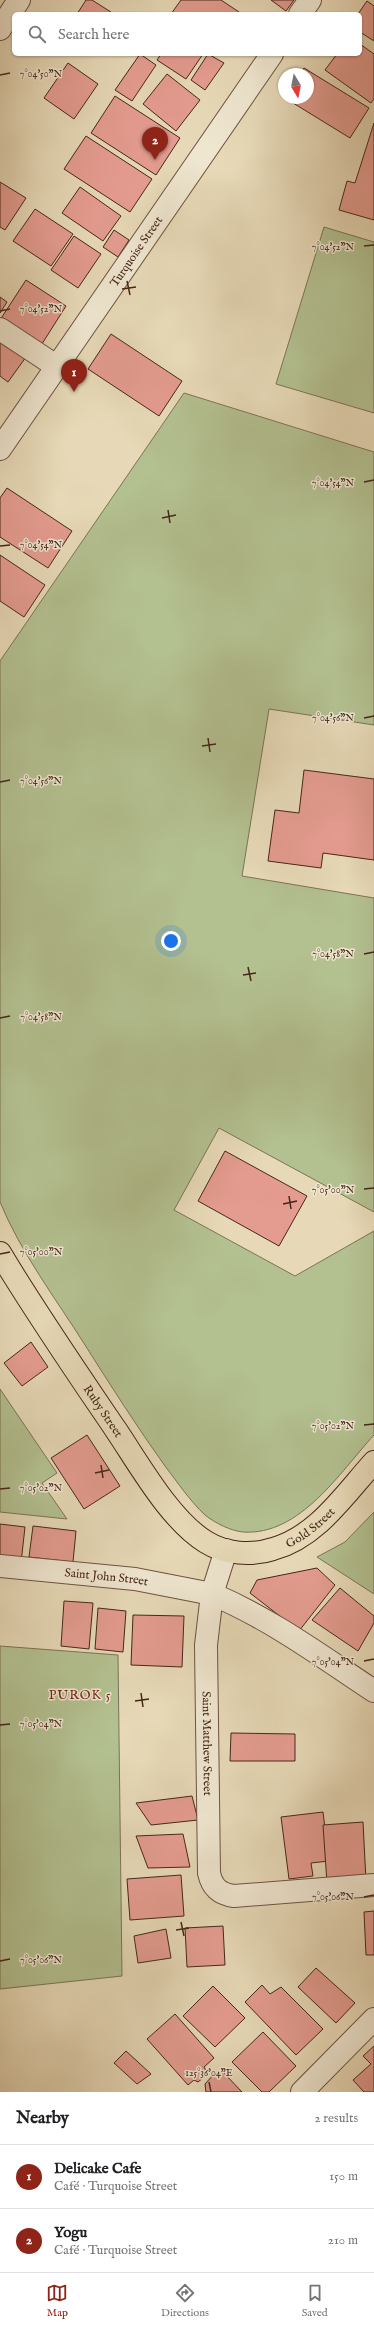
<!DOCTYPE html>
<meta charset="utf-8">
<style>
body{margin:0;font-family:"IM FELL English",serif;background:#f2f2f2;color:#202124}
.compass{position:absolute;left:278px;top:68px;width:36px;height:36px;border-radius:50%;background:#fff;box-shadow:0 1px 3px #0004;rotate:170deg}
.you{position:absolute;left:171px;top:941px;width:14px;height:14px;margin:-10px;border:3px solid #fff;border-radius:50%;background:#1a73e8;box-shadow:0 0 0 6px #1a73e833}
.badge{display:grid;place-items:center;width:26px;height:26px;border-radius:50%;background:#8f2418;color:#fff;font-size:13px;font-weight:700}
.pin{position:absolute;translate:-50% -33px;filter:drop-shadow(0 1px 2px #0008)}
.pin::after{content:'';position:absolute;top:21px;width:14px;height:12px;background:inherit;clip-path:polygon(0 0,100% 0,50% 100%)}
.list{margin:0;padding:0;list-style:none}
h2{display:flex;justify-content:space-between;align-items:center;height:52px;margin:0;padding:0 16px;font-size:17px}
h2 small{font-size:13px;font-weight:400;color:#757577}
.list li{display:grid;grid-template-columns:26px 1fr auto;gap:12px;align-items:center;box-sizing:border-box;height:64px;padding:0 16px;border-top:1px solid #e0e0e0}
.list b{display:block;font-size:15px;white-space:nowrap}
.list p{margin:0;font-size:13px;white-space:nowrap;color:#757577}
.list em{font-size:13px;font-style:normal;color:#757577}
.icon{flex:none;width:22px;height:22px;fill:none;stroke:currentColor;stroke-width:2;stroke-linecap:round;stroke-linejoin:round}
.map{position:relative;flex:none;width:374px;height:2092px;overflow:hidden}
.search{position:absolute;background:#fff;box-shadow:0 1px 3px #0004;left:12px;right:12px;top:12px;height:44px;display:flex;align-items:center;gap:10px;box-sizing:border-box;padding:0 14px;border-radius:6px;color:#757577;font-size:15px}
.sheet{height:180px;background:#fff}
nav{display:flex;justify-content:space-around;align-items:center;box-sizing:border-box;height:56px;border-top:1px solid #e0e0e0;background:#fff;font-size:11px;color:#757577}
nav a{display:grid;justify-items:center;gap:2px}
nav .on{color:#8f2418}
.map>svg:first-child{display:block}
.green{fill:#b3c090;stroke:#7c7355}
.building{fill:#e49c90;stroke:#46261a}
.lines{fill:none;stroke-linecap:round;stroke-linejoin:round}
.minor-casing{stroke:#6e5341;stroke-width:24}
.tertiary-casing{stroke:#6e5341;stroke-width:24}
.primary-casing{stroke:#46261a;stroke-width:24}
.minor{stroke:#efe6d0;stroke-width:22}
.tertiary{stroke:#efe6d0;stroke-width:22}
.primary{stroke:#e7d9b7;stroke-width:22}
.ticks{fill:none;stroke:#46261a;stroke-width:1.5}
.labels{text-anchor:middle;stroke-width:3;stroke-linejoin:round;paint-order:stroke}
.street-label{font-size:12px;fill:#46261a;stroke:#efe6d0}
.neighbourhood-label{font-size:13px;letter-spacing:1px;fill:#7a1f14;stroke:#efe6d0}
.ticks-label{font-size:10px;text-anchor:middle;fill:#46261a;stroke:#efe6d0;stroke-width:3;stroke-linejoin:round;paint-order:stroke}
</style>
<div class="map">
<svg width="374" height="2092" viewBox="0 0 374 2092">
<rect width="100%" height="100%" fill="#e7d9b7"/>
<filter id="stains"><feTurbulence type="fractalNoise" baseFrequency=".005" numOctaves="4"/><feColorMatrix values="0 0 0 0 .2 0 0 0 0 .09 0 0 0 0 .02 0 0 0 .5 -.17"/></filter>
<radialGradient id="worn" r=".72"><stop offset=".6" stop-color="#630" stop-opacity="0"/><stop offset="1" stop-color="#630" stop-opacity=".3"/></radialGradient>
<g class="green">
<polygon points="324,227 374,242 374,413 276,384"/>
<path d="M184,393L374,452V725L269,709L242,876L374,898V1212L219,1128L174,1210L295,1276L374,1231V1435C340,1472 300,1536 243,1532C231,1531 215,1523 205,1515C190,1501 178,1483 165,1466C137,1427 111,1386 85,1345C56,1299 21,1253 0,1202V661Z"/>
<polygon points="0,1389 57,1473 42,1483 67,1519 0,1512"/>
<polygon points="374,1512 374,1594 317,1557 345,1542"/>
<polygon points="0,1646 118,1655 122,1976 0,1989"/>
</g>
<g class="building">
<polygon points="86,0 92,0 114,14 77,14"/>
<polygon points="181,0 221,0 242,14 171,14"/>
<polygon points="271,0 294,0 286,11"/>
<polygon points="367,1 374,6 374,41 360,32 358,14"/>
<polygon points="360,44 374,54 374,99 371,103 325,70 337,54 360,54"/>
<polygon points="140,54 156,65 132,101 115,90"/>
<polygon points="161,54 203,54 186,79 157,60"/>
<polygon points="208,54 224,63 205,90 191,80"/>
<polygon points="68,63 98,84 74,119 44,98"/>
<polygon points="304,68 369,108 350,138 285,98 308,98 308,74 300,74"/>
<polygon points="167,74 200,100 176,131 143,104"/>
<polygon points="115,96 180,138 156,175 91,133"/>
<polygon points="374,123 374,220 339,210 347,181 355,183"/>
<polygon points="86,136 152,179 130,212 64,169"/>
<polygon points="0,182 26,198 5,230 0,227"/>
<polygon points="80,187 121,216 103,241 62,213"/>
<polygon points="35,209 73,234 51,266 13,241"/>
<polygon points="114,230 129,240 118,257 103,247"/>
<polygon points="74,236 101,254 78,288 51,270"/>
<polygon points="26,280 66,306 40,347 0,320"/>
<polygon points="0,297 7,302 0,313"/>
<polygon points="111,334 182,381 159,416 88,369"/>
<polygon points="0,338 26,357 8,382 0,376"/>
<polygon points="7,488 72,531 48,568 0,537 0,498"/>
<polygon points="0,555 45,585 24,617 0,601"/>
<polygon points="304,770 374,779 374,860 323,853 321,868 268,861 275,810 299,813"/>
<polygon points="225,1151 307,1196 279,1246 198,1201"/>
<polygon points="31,1342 48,1367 22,1386 4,1363"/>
<polygon points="87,1435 120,1486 84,1509 51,1458"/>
<polygon points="0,1524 25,1527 21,1563 0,1561"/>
<polygon points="33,1526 76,1531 73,1562 29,1557"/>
<polygon points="317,1568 335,1585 299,1631 250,1593 257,1580"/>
<polygon points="340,1588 374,1616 374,1623 358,1651 312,1620"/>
<polygon points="64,1601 93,1603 89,1649 61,1646"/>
<polygon points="98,1608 126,1611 123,1652 95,1649"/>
<polygon points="133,1615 184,1616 182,1667 131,1665"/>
<polygon points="231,1733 295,1734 295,1761 230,1761"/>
<polygon points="192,1796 198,1820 151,1825 136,1803"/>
<polygon points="323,1812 329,1861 311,1863 313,1876 289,1879 281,1817"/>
<polygon points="363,1822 366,1881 327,1883 323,1825"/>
<polygon points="183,1834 190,1867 148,1868 136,1836"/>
<polygon points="181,1875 184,1916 130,1920 127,1879"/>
<polygon points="374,1911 374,1955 366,1955 364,1912"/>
<polygon points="223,1926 225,1965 187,1967 185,1928"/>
<polygon points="166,1929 171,1958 138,1963 134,1936"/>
<polygon points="316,1968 355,2003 336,2023 298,1987"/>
<polygon points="262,1985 270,1994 281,1987 323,2029 296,2055 245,2002"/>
<polygon points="213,1986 245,2018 215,2047 183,2016"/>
<polygon points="175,2014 214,2058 204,2067 208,2074 198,2082 194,2080 188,2085 147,2039"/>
<polygon points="263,2032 296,2066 269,2092 262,2092 232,2062"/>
<polygon points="374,2046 374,2092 364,2092 353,2080 371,2064 363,2056"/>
<polygon points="126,2051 151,2074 137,2084 114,2063"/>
<polygon points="223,2072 242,2092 206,2092 205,2084 214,2074"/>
</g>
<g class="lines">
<defs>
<g id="minor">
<polyline points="300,14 310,0"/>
<polyline points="0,29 19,0"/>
<polyline points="0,329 56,366"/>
<path id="s1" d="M0,449L272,54"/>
<path id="s2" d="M374,1691C321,1656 271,1619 212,1594L206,1645L209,1873C212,1887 219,1894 234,1896L374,1885"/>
<polyline points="302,2092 374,2019"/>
</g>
<g id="tertiary">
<path id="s3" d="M0,1566L135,1579L212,1594L226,1550"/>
</g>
<g id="primary">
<path id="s4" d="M0,1253C36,1313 76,1371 116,1430C139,1464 170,1520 206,1542C225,1554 252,1556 273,1549C317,1537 345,1494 374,1462"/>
</g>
</defs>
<use href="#minor" class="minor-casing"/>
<use href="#tertiary" class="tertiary-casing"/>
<use href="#primary" class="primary-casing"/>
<use href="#minor" class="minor"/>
<use href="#tertiary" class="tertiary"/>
<use href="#primary" class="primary"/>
</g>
<path class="ticks" d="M0,75L10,73M364,246L374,245M127,281L130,295M122,289L136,287M0,311L10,309M364,482L374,480M168,510L170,523M162,518L176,515M0,546L10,545M364,718L374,716M208,738L210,752M202,746L216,744M0,782L10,780M364,954L374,952M248,967L251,981M243,975L256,973M0,1018L10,1016M364,1189L374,1188M289,1196L291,1209M283,1204L297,1201M0,1254L10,1252M364,1425L374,1424M101,1465L103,1478M95,1473L109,1470M0,1489L10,1488M364,1661L374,1659M141,1693L143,1707M135,1701L149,1699M0,1725L10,1724M364,1897L374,1895M181,1922L184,1936M176,1930L189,1928M0,1961L10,1959M209,2082L211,2092"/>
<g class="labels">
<g class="street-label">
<text dy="4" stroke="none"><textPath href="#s1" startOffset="240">Turquoise Street</textPath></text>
<text dy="4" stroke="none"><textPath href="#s4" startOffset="189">Ruby Street</textPath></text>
<text dy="4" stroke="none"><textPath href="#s4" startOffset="469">Gold Street</textPath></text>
<text dy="4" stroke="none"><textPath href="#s3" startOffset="107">Saint John Street</textPath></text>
<text dy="4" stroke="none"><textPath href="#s2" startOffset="339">Saint Matthew Street</textPath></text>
</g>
<g class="neighbourhood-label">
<text x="80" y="1699">PUROK 5</text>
</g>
</g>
<g class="ticks-label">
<text x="41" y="77">7°04'50"N</text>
<text x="333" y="250">7°04'52"N</text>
<text x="41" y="312">7°04'52"N</text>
<text x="333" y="486">7°04'54"N</text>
<text x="41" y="548">7°04'54"N</text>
<text x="333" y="721">7°04'56"N</text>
<text x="41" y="784">7°04'56"N</text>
<text x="333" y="957">7°04'58"N</text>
<text x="41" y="1020">7°04'58"N</text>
<text x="333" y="1193">7°05'00"N</text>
<text x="41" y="1255">7°05'00"N</text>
<text x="333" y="1429">7°05'02"N</text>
<text x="41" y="1491">7°05'02"N</text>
<text x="333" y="1665">7°05'04"N</text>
<text x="41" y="1727">7°05'04"N</text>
<text x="333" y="1900">7°05'06"N</text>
<text x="41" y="1963">7°05'06"N</text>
<text x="209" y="2076">125°36'04"E</text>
</g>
<rect width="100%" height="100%" filter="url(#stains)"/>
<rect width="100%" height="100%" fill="url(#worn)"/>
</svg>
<svg class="compass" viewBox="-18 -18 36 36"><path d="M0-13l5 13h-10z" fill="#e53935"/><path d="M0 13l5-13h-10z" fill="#757577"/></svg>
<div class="you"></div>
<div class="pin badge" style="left:74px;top:392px">1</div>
<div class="pin badge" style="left:155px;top:160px">2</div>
<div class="search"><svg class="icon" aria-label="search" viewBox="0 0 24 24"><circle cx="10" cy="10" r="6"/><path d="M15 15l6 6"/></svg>Search here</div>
</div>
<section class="sheet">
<h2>Nearby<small>2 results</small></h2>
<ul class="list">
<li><span class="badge">1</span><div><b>Delicake Cafe</b><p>Café · Turquoise Street</p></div><em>150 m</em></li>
<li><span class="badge">2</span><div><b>Yogu</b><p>Café · Turquoise Street</p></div><em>210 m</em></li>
</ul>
</section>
<nav>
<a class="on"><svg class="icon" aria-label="map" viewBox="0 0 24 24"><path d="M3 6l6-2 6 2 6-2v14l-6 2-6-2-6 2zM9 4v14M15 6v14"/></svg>Map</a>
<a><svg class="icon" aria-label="directions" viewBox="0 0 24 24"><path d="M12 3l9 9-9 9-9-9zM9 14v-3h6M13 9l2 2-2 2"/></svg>Directions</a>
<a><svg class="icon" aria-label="saved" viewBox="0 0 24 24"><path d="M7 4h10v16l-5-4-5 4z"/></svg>Saved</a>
</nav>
